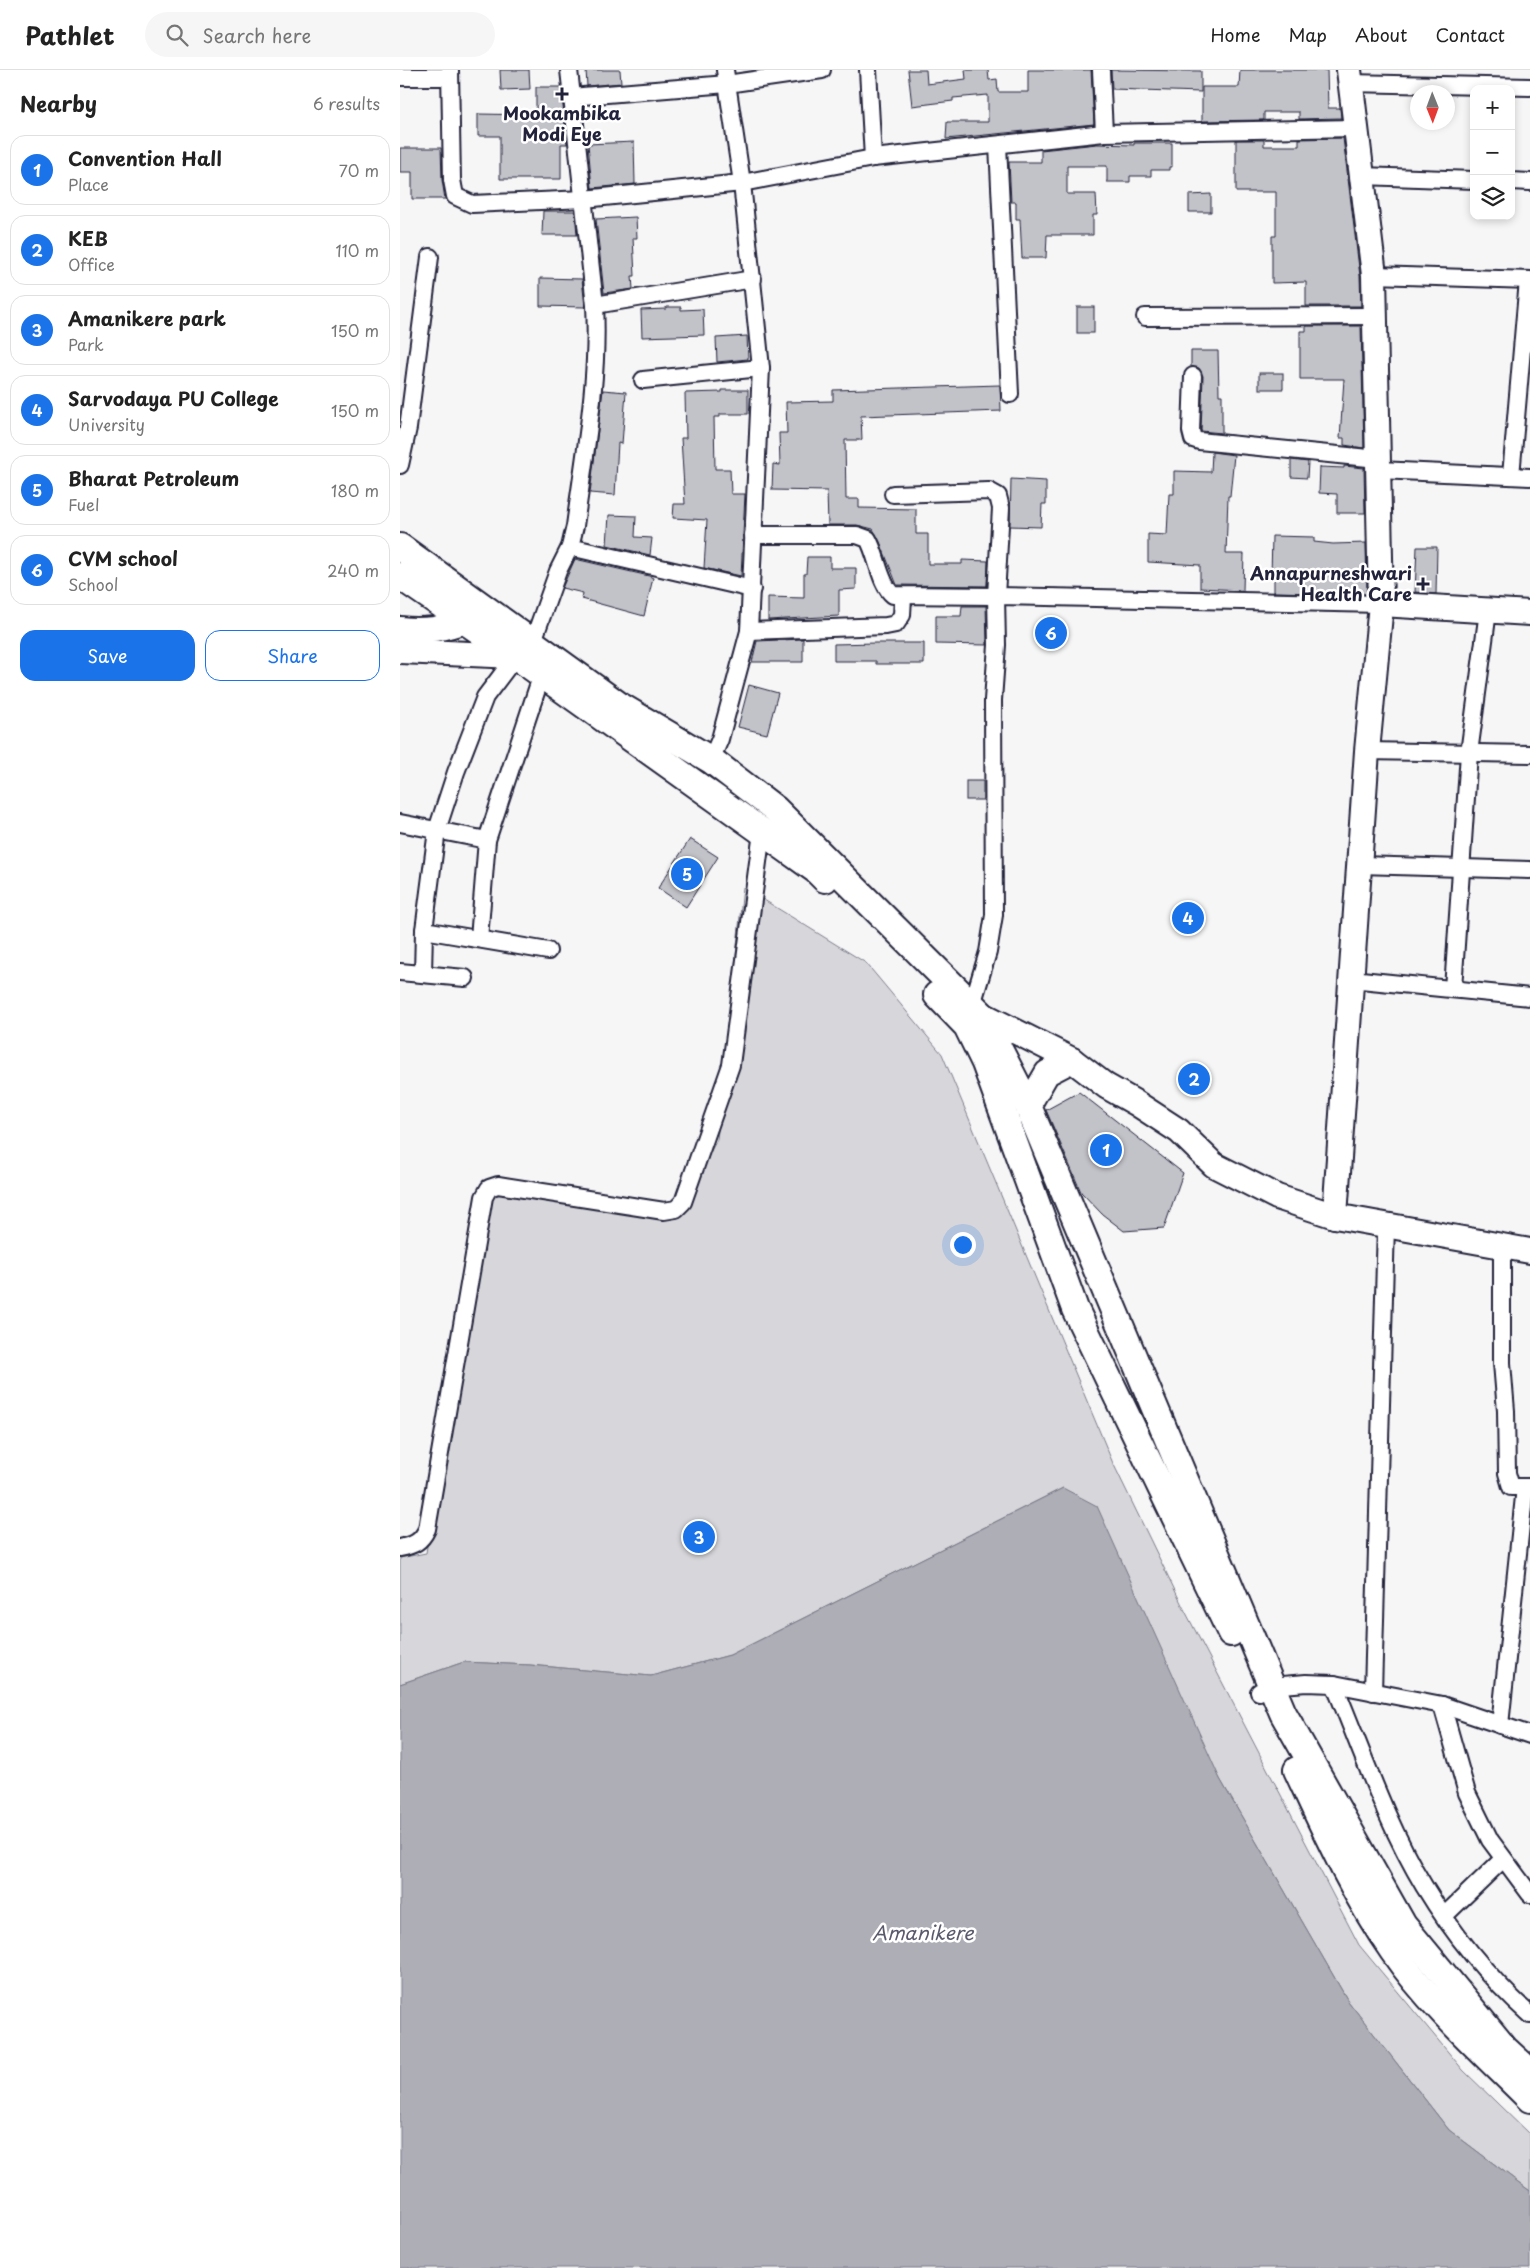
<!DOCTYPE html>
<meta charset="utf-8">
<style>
body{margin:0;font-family:"Playpen Sans",sans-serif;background:#f6f6f6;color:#222}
.controls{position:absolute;right:15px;top:15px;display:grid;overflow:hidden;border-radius:10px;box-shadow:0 2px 8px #0003}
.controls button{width:45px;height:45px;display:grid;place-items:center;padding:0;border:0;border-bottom:1px solid #e0e0e0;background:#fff;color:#222;font:25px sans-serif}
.compass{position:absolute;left:1010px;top:15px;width:45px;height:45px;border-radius:50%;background:#fff;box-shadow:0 2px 8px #0003;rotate:179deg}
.you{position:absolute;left:562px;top:1174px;width:18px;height:18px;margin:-12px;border:4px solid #fff;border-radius:50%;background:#1a73e8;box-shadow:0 0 0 8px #1a73e833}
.badge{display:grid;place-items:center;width:32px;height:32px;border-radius:50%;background:#1a73e8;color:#fff;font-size:16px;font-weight:700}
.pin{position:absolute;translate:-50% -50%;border:2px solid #fff;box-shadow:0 1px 5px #0006}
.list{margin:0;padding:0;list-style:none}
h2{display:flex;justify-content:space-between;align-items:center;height:65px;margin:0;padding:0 20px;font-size:21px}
h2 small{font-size:16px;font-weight:400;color:#767676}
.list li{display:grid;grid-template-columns:32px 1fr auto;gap:15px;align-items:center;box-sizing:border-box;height:70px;margin:0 10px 10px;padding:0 10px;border:1px solid #e0e0e0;border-radius:15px}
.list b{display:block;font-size:19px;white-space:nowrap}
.list p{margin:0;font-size:16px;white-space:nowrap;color:#767676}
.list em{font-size:16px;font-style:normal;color:#767676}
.actions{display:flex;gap:10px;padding:15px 20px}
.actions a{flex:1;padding:11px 0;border:1px solid #1a73e8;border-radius:15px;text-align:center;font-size:18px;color:#1a73e8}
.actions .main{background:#1a73e8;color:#fff}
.icon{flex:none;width:28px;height:28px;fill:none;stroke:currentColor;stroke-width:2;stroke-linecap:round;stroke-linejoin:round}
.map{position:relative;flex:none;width:1130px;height:2198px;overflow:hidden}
header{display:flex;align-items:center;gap:30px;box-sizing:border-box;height:70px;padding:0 25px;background:#fff;border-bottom:1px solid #e0e0e0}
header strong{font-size:24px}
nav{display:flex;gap:28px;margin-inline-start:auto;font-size:18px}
.search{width:350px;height:45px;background:#f6f6f6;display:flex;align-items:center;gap:12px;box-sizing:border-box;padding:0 18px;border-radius:28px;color:#767676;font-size:19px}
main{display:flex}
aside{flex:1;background:#fff}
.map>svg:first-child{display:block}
.green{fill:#d7d7db;stroke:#7c7c8b}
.water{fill:#aeaeb7;stroke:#767685}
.building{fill:#c2c2c9;stroke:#22223b}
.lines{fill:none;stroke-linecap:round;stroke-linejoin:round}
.street-casing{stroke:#22223b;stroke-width:20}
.secondary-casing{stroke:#22223b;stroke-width:28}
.primary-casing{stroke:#22223b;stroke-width:30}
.street{stroke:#fff;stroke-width:16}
.secondary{stroke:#fff;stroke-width:24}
.primary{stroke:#fff;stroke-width:26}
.poi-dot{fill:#22223b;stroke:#fff;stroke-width:2}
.labels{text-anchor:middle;stroke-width:5;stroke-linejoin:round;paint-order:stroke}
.poi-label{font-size:18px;font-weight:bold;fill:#22223b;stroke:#fff}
.water-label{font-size:19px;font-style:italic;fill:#5a5a6d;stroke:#fff}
</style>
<header>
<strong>Pathlet</strong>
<div class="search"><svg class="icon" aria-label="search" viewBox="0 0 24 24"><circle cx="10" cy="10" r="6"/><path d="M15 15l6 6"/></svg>Search here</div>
<nav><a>Home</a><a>Map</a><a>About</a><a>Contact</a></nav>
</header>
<main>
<aside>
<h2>Nearby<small>6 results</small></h2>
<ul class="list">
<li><span class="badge">1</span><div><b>Convention Hall</b><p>Place</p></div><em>70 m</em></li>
<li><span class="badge">2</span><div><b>KEB</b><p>Office</p></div><em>110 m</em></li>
<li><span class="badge">3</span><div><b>Amanikere park</b><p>Park</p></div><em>150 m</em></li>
<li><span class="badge">4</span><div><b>Sarvodaya PU College</b><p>University</p></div><em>150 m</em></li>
<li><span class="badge">5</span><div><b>Bharat Petroleum</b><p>Fuel</p></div><em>180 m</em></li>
<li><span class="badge">6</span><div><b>CVM school</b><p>School</p></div><em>240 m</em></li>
</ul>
<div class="actions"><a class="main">Save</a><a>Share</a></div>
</aside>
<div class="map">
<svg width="1130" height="2198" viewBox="0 0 1130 2198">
<rect width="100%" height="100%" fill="#f6f6f7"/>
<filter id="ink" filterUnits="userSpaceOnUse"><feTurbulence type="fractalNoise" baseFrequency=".02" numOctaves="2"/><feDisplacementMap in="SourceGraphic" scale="10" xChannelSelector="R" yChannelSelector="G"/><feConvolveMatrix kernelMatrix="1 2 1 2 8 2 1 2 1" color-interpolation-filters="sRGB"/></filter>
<g filter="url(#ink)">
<polygon class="green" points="343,817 466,893 542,984 712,1391 783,1537 959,1875 1063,2000 1130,2065 1130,2121 1049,2060 948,1931 820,1709 663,1418 330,1585 251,1606 130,1595 64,1592 0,1614 0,1488 26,1483 83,1110 277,1141 317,1070"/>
<polygon class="water" points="663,1418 697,1436 820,1709 948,1931 1049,2060 1130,2121 1130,2198 0,2198 0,1614 64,1592 130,1595 251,1606 330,1585"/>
<g class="building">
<polygon points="100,0 129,0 130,19 101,20"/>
<polygon points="186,0 220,0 221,13 187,16"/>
<polygon points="508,0 526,0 527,14 566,9 565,0 588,0 589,10 597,9 598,22 628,22 628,0 691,0 694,54 546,69 547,52 588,52 588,25 553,28 553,31 512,36"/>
<polygon points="711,0 801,1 801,22 712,19"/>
<polygon points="840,0 927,0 928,38 940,38 941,48 899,49 899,42 864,42 864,50 802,51 802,17 839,17"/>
<polygon points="136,17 161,17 167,74 161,74 161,109 100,109 100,66 78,66 78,44 136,45"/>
<polygon points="943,68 960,206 961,236 906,236 906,212 872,213 872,166 876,166 876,122 836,122 836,70 864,70 864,76 899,76 899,69"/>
<polygon points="234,72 235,114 192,118 188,74"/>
<polygon points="734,73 772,73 772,97 769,97 769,100 751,100 751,106 730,106 730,112 707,112 707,96 667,96 667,124 696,124 697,145 693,145 693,165 647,165 646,188 622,188 620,149 616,149 616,132 611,132 609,92 641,92 641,80 697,74 734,75"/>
<polygon points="0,78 41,78 42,110 45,129 12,129 12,102 0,102"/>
<polygon points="811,124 811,142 789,142 789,125"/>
<polygon points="143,141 175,141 177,165 142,165"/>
<polygon points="236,147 237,168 233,168 235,206 232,206 233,219 204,223 196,149"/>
<polygon points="140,208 182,209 185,237 140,236"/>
<polygon points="266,237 281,237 281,240 303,239 304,265 242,267 241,240 266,239"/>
<rect x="677" y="237" width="17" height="26"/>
<polygon points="906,256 961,256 964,378 944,375 944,368 940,368 944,309 900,309 900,261 906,261"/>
<polygon points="347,266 348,289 317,292 316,268"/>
<polygon points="791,281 818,281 819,325 822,325 822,363 801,361 803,306 799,298 791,297"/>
<rect x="859" y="303" width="24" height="16"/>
<polygon points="600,315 601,341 461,346 462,370 445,370 446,429 459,429 459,438 516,439 516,464 528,464 528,494 562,494 562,490 588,491 587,516 497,515 480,472 473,459 457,455 428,455 427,421 372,420 373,394 380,395 379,363 387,363 386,332 433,331 433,320"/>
<polygon points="203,320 226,322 222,374 218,373 215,425 190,423"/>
<polygon points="322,320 348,320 348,344 320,344 320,347 314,347 315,399 330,399 331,424 345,424 341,506 304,498 307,450 273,448 274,434 285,434 281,368 286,368 285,323 322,322"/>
<polygon points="812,382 834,385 830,426 828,426 826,484 844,484 843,520 800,518 800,495 748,492 748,464 767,465 769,424 774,424 774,401 811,402"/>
<polygon points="891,390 908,392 907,408 891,407"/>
<polygon points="944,396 964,398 965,443 937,443 937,424 919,423 920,397 944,398"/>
<polygon points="611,409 646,411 646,434 642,434 641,457 610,456"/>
<polygon points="209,445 236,446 235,467 252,468 250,485 207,475"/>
<polygon points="872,466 914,467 914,472 933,474 966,473 967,524 874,522 874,506 871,506"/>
<polygon points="1017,477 1037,477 1036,524 1015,522"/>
<polygon points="407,487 430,487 430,498 456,498 456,519 439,520 439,546 368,550 368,527 404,528 404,504 406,504"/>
<polygon points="175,489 249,506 253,508 244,546 182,529 183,523 162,518"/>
<polygon points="562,536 586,536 587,575 536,574 536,546 561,546"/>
<polygon points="403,569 403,592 352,592 357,571"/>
<polygon points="475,573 524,573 524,594 476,594 476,591 434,591 434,574"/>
<polygon points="349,615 378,623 367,664 338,657"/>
<rect x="566" y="711" width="17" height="19"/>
<polygon points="290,769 318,787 286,837 258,818"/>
<polygon points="679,1022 783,1103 764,1158 724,1161 702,1144 681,1122 646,1040"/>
</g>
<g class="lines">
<defs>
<g id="street">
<polyline points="50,0 52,110 55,126 72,134 184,129 342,113 473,88 704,63 955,58"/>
<polyline points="468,0 473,88"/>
<polyline points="701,0 704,63"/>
<polyline points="0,7 50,7"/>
<polyline points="949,13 1130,17"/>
<polyline points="171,27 327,14 422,0"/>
<polyline points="598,75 610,324"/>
<polyline points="962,106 1074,110"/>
<polyline points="1111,111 1130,112"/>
<polyline points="974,205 1130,210"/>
<polyline points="195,235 353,209"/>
<polyline points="745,247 975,246"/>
<polyline points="793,306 791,361 793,369 799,371 978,389"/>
<polyline points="243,310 361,298"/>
<polyline points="0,395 8,358 30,187"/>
<polyline points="979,400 1130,407"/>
<polyline points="1111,406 1128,210"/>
<path d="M353,465H457L468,469C477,484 480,515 493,525L596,526L601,438L598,426L589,421L493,424"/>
<polyline points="170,477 352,519"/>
<polyline points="349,561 486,556 496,554 502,545 503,527"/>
<path d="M132,574L158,501L170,477L175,456C185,382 199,309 195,235L169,0"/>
<polyline points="967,681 1130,684"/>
<polyline points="311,690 320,669 349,561 361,298 342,113 325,0"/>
<polyline points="0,753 87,770 142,604"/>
<polyline points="960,795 1130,800"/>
<polyline points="24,860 148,881"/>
<polyline points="79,869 87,770"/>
<polyline points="0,902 65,908"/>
<polyline points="23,904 24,860 37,760 56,702 85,627 116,586"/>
<polyline points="951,909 1130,927"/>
<polyline points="1053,919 1069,683 1088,541"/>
<polyline points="572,935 588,882 594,845 593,630 597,575 596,526 981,534"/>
<polyline points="1102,1176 1102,1293 1106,1341 1107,1403 1111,1417 1130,1417"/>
<path d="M0,1478C14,1475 21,1472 27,1459L84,1127L89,1118L98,1115L264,1141L276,1139L283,1132L331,995L362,762"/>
<path d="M934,1614C962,1681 986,1753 1024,1816C1053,1864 1089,1908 1130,1945"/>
<polyline points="859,1622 871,1616 906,1613 934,1614 1042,1635 1130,1665"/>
<polyline points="973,1622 986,1155"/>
<polyline points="1042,1635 1067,1723 1090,1770 1130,1824"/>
<polyline points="1100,1655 1125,1417"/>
<polyline points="1044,1846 1103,1789"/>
</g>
<g id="secondary">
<polyline points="981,534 1130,543"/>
<path d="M0,559C27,562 54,558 78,544"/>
<polyline points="0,581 116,586 123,581"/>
<polyline points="572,945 581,944 672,990 706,1016 736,1033 779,1061 814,1095 877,1127 935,1146 1130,1181"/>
<polyline points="628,1036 647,1003 672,990"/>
<polyline points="935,1146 967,681 981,534 974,205 949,0"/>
</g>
<g id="primary">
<polyline points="0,477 220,636 311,690 375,739 581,944 628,1036 883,1643 1003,1855 1105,1979 1130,2002"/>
<polyline points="0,506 116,586 416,800 425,809"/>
<polyline points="537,925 567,956 585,993 675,1239 831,1563"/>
<path d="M897,1700C926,1762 954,1825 993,1881C1031,1936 1083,1982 1130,2029"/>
</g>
</defs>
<use href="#street" class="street-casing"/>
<use href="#secondary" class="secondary-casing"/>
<use href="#primary" class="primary-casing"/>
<use href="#street" class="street"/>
<use href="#secondary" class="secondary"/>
<use href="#primary" class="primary"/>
</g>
</g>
<g class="poi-dot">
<path d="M159.5 16.5h5v5h5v5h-5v5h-5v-5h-5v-5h5z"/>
<path d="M1020.5 506.5h5v5h5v5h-5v5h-5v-5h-5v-5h5z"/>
</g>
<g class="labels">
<g class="poi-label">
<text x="162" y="50">Mookambika<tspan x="162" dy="21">Modi Eye</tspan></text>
<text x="1012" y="510" text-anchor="end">Annapurneshwari<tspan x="1012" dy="21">Health Care</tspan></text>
</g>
<g class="water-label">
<text x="523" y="1870">Amanikere</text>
</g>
</g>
</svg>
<div class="controls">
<button>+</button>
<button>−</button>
<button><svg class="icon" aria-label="layers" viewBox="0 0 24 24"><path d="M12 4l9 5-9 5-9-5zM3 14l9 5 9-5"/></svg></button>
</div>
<svg class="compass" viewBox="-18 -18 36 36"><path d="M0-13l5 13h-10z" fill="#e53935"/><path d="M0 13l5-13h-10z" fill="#767676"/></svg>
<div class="you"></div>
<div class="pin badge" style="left:706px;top:1080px">1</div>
<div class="pin badge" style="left:794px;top:1009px">2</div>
<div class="pin badge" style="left:299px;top:1467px">3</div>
<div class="pin badge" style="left:788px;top:848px">4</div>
<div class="pin badge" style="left:287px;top:804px">5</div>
<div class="pin badge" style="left:651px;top:563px">6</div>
</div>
</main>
